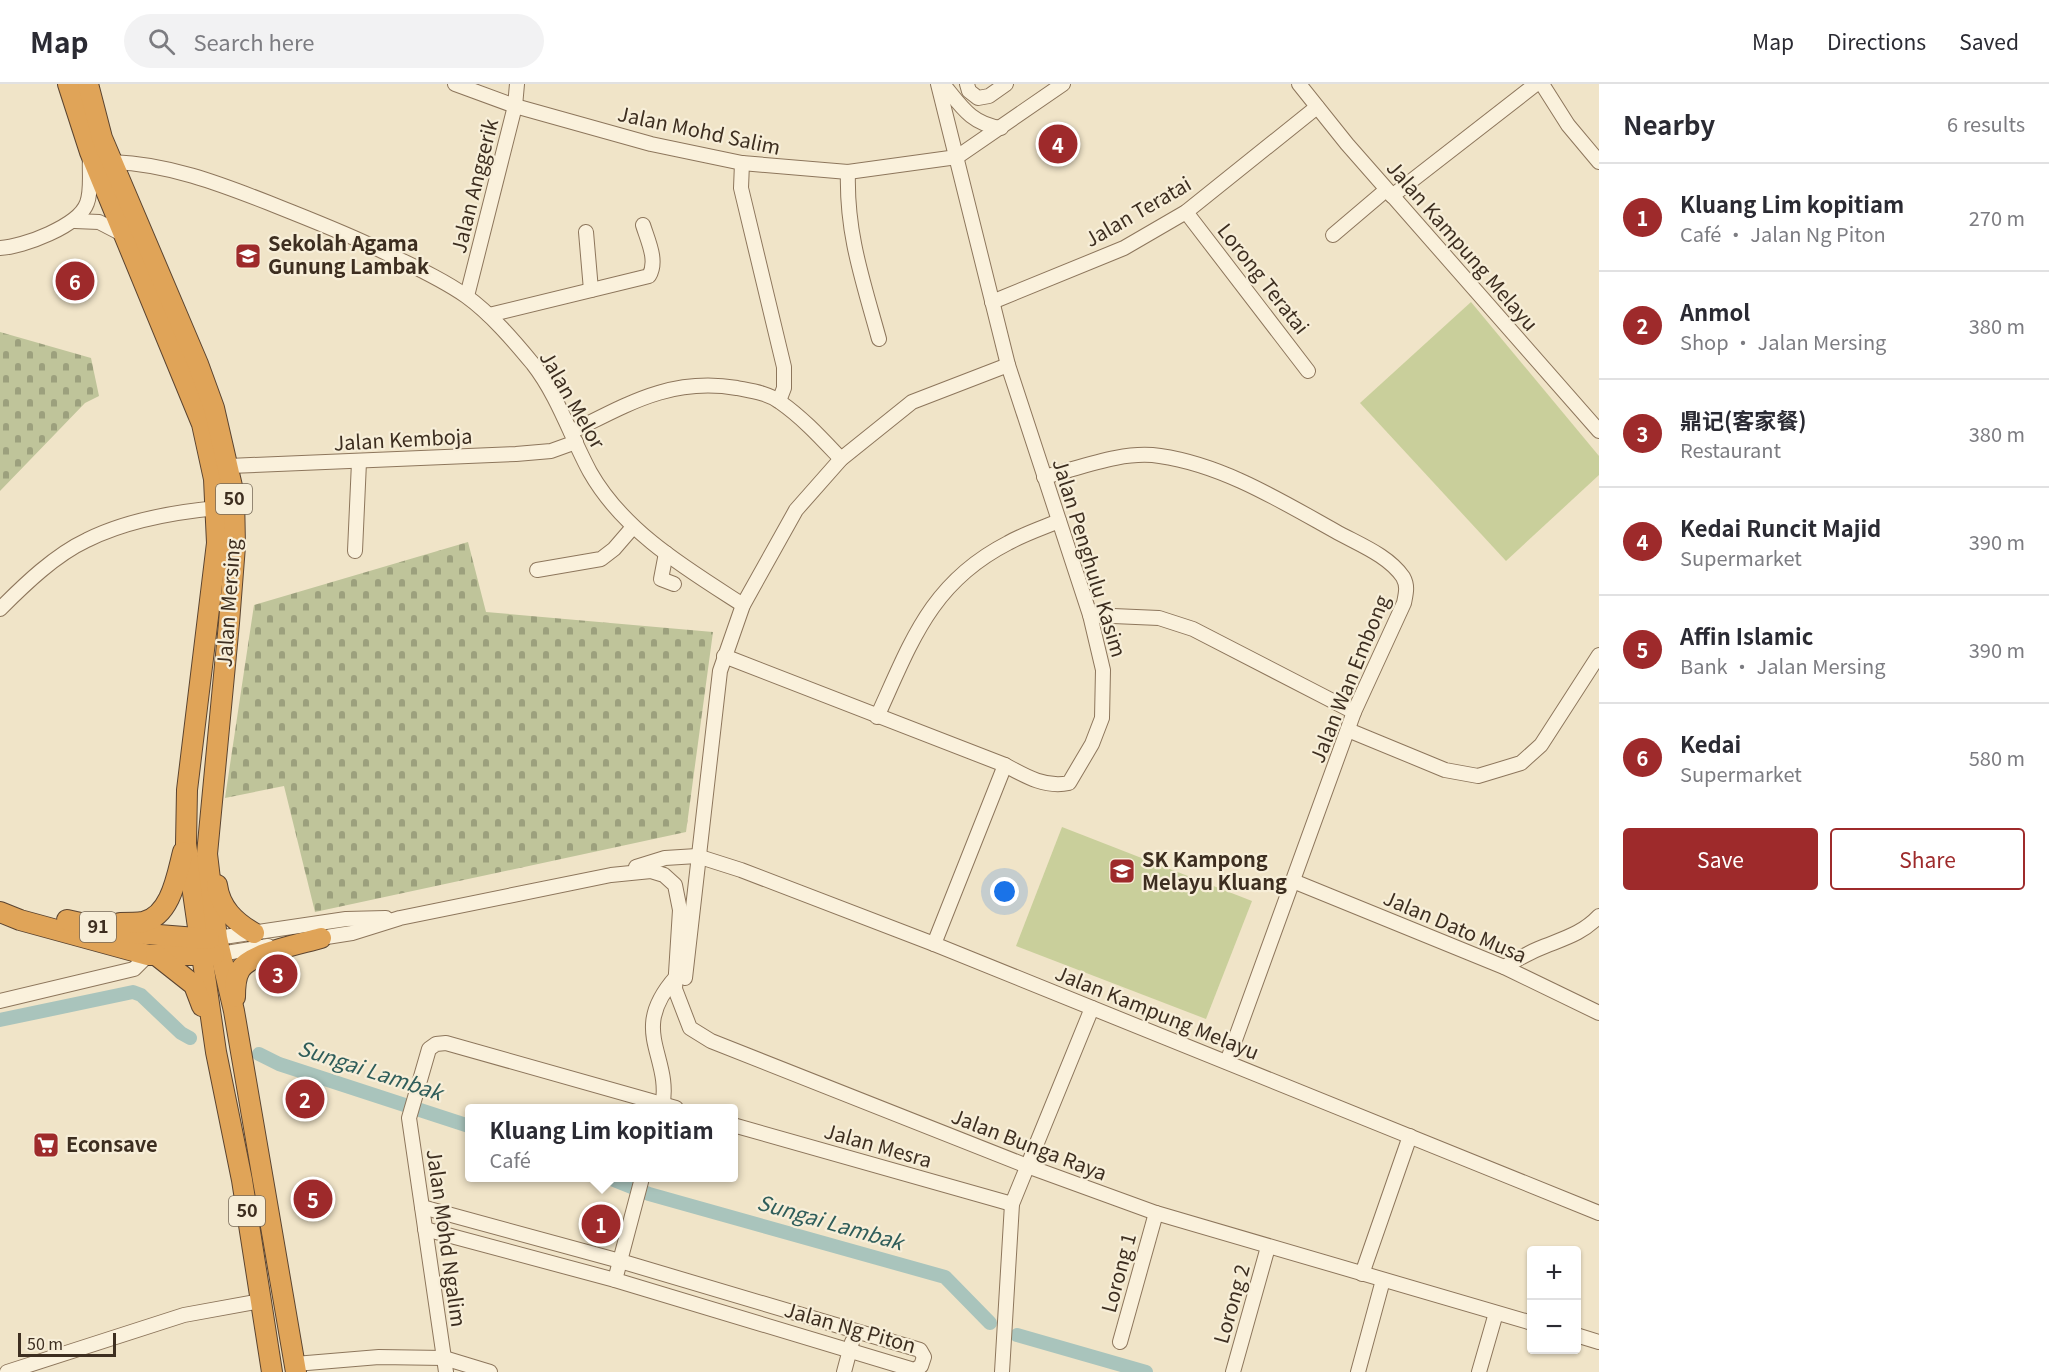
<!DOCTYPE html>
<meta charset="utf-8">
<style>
body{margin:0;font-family:Georgia,"Noto Sans SC",serif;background:#f2f2f3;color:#2b2b33}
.controls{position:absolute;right:18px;bottom:18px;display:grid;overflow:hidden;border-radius:6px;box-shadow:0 2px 4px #0004}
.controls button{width:54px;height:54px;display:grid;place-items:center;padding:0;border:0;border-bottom:2px solid #e1e1e2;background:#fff;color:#2b2b33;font:30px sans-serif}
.scale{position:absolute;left:18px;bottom:15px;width:98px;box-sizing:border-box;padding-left:6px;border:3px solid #3d2e20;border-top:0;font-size:16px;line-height:21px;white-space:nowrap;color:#3d2e20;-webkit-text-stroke:4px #f7eed8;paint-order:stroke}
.you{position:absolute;left:1005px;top:808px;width:21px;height:21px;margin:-15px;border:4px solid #fff;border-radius:50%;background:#1a73e8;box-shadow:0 0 0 9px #1a73e833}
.badge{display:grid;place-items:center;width:39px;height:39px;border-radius:50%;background:#9e2a2b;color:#fff;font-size:20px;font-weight:700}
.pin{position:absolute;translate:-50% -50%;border:3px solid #fff;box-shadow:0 2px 6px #0006}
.popup{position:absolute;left:465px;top:1020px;width:273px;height:78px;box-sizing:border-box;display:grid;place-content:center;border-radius:6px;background:#fff;filter:drop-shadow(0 2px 4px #0005);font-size:20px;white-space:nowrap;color:#7c7c81}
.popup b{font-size:22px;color:#2b2b33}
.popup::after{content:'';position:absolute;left:50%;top:100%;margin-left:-12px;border:12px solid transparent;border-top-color:#fff}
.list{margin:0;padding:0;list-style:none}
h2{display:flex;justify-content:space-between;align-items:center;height:78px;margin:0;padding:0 24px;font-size:26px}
h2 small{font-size:20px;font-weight:400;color:#7c7c81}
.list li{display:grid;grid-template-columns:39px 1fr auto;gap:18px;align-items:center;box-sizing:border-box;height:108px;padding:0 24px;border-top:2px solid #e1e1e2}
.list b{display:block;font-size:22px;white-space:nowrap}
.list p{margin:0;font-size:20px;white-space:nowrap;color:#7c7c81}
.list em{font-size:20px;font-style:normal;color:#7c7c81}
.actions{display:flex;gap:12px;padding:18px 24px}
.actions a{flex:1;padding:14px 0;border:2px solid #9e2a2b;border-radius:6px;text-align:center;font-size:21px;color:#9e2a2b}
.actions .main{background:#9e2a2b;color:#fff}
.icon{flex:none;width:33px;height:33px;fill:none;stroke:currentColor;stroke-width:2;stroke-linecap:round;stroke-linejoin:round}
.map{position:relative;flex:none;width:1599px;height:1288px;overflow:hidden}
header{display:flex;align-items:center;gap:36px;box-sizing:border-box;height:84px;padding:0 30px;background:#fff;border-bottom:2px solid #e1e1e2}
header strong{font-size:28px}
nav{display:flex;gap:33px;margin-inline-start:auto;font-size:21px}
.search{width:420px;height:54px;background:#f2f2f3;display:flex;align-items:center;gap:15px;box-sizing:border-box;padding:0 21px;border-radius:33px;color:#7c7c81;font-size:22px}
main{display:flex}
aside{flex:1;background:#fff}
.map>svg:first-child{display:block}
.cemetery{fill:url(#cemetery-stones)}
.pitch{fill:#c9cf9b}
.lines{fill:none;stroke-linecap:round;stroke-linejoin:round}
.canal{stroke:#a9c4bc;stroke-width:14}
.minor-casing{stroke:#8d765c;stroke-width:16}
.highway-casing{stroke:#5b4430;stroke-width:22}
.minor{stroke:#faf1dc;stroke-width:14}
.highway{stroke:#e0a458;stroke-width:20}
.labels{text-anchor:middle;stroke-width:4.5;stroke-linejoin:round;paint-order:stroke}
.shield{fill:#f7eed8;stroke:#756857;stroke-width:1.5}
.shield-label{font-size:18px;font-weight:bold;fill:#3d2e20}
.street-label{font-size:20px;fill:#3d2e20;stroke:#f7eed8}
.poi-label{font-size:20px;font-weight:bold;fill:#3d2e20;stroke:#f7eed8;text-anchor:start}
.water-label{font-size:21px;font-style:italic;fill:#2f5d5a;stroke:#f7eed8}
</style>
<header>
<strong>Map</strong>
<div class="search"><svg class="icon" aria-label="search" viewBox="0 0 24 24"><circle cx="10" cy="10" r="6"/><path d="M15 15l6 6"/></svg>Search here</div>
<nav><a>Map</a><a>Directions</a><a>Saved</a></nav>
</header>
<main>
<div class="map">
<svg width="1599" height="1288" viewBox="0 0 1599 1288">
<defs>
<pattern id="cemetery-stones" width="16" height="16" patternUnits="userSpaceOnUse" patternTransform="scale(1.5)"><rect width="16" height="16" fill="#bfc49a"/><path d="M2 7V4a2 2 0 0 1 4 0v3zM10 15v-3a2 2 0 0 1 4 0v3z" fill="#9ca07d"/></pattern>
</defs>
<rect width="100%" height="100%" fill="#f0e4c8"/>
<g class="cemetery">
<polygon points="0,248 91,274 99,312 85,319 0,407"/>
<polygon points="468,458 486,528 713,548 686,748 315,828 284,702 225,714 254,521"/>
</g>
<g class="pitch">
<polygon points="1471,218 1599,372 1599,391 1506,477 1360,319"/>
<polygon points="1062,743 1252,817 1206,935 1016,862"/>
</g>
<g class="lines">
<g class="canal">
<polyline points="0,936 133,908 141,911 181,949 190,954"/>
<polyline points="259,970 279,980 469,1042"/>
<polyline points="609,1094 649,1110 945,1193 990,1239"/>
<polyline points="1017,1251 1146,1288"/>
</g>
<defs>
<g id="minor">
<polyline points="455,0 515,22 651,60 742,79 848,88 957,73 1063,0"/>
<path d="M943,0C961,22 971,40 1001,44"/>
<polyline points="967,0 969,7 978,14 989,12 1006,0"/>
<polyline points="1299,0 1347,60 1599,347"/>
<polyline points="1542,0 1568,41 1599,78"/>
<path d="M113,78C168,80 218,99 269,119C306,134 343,148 378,165C408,180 439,193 466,212C491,230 514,257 533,280C558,312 571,353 590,388C624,448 687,485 743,521"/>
<polyline points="742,79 741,104 784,283 784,304 779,317"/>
<path d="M848,88C846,149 863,197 879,255"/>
<polyline points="1392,112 1536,0"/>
<polyline points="1186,128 1308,287"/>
<polyline points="75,137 99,138 126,152"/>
<polyline points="586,148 591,206"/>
<polyline points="1333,151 1386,106"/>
<path d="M0,164C23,163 79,142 87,119C92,106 89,87 90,73"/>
<polyline points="467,212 515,22 517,0"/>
<polyline points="992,218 1124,164 1186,128 1317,23"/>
<path d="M489,231L649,192C658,177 648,157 643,141"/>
<path d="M571,348C628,320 671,293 737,304C752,307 768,309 780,318C803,334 822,355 841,375"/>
<polyline points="229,382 516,370 551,367 576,358"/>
<path d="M1044,393C1080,384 1123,366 1160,372C1223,381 1281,417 1335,447C1358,460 1388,471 1403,493C1408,502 1406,509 1404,519L1354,628L1227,978"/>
<polyline points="355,467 359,378"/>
<polyline points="666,469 661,495 674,500"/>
<polyline points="537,486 601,475 614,465 633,443"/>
<path d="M0,525C25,500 55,471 87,456C125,437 175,428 217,424"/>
<polyline points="1090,531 1159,534 1193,545 1354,628"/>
<path d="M724,572L1005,681C1025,692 1045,704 1069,699L1092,660L1102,634L1103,586L1090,531L1008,281L938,0"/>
<path d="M877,633C911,559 930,499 1008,459C1024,450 1042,444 1059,437"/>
<polyline points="1348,646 1445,686 1478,692 1521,679 1541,661 1599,571"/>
<polyline points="636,783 665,774 697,772 741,786 934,860 1599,1129"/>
<polyline points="1293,797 1504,883 1599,929"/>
<polyline points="217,854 346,835 386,834"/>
<polyline points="314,855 352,849 400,834 611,791 651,787 664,791 675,801 680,826 675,905 690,944 711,957 1027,1082 1156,1129 1532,1239"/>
<polyline points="934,860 1005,681"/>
<polyline points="220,870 268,862"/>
<path d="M1504,883C1515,877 1526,870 1538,865C1561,855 1581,851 1599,832"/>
<polyline points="685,894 720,587 743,521 796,426 841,375 912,318 1008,281"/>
<polyline points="0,917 134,885 148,871"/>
<path d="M662,1024C673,971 627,948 676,893"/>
<polyline points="733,1041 1012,1120"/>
<polyline points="422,1123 620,1177 920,1266 924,1273 921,1282 914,1286 615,1196 425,1145"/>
<polyline points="1362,1190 1410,1052"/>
<polyline points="615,1196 642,1094"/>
<polyline points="1576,1251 1599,1258"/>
<polyline points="1120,1258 1156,1129"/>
<polyline points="295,1280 379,1273 444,1274 490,1288"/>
<polyline points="7,1288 184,1231 261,1217"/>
<polyline points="446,1288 409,1034 429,965 436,960 446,959 676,1024"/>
<polyline points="844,1288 852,1258"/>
<polyline points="1002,1288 1012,1120 1092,924"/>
<polyline points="1233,1288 1268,1163"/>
<polyline points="1358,1288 1383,1196"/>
<polyline points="1479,1288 1496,1229"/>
</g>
<g id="highway">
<polyline points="68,0 90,68 202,340 214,395 217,459 187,706 186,760 216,968 242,1096 272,1288"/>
<polyline points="88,0 102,54 198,280 214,324 234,411 235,462 229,539 207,770 217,854 234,927 296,1288"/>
<path d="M217,801C220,824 235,838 254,849"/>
<polyline points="0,828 20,836 148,871 214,871"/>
<polyline points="67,836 121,848 209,855"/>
<path d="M120,839C127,839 136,839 143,838C171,832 177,791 183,768"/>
<polyline points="156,871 194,901 202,922"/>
<path d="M235,913C235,904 235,894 240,886C250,869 301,860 321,854"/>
</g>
</defs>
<use href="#minor" class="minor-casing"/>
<use href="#highway" class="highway-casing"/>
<use href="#minor" class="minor"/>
<use href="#highway" class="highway"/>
</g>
<defs>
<symbol id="school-square" viewBox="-11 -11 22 22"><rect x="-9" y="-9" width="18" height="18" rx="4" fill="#9e2a2b" stroke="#f7eed8"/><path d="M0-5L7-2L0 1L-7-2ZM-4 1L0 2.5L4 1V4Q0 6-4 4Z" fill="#fff"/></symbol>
<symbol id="supermarket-square" viewBox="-11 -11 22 22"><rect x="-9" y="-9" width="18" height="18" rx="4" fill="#9e2a2b" stroke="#f7eed8"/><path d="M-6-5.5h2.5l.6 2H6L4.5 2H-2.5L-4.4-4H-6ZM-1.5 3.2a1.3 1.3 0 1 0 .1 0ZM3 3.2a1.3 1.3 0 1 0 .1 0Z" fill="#fff"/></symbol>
</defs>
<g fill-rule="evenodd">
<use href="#school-square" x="233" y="157" width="30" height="30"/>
<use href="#school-square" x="1107" y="772" width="30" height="30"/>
<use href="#supermarket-square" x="31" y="1046" width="30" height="30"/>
</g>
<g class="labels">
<g class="shield">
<rect x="216" y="400" width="36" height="30" rx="4.5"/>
<rect x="80" y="828" width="36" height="30" rx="4.5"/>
<rect x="229" y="1112" width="36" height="30" rx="4.5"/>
</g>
<g class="shield-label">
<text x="234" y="421">50</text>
<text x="98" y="849">91</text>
<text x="247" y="1133">50</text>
</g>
<g class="street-label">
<text transform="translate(699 47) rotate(12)" y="7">Jalan Mohd Salim</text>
<text transform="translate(475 102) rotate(-76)" y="7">Jalan Anggerik</text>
<text transform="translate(1138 128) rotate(-30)" y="7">Jalan Teratai</text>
<text transform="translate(1462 162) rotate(49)" y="7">Jalan Kampung Melayu</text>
<text transform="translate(1263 195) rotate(52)" y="7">Lorong Teratai</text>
<text transform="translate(572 316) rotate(60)" y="7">Jalan Melor</text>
<text transform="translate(403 356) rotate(-3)" y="7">Jalan Kemboja</text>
<text transform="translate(1089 474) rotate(73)" y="7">Jalan Penghulu Kasim</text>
<text transform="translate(229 519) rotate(-86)" y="7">Jalan Mersing</text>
<text transform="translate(1350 595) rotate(-68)" y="7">Jalan Wan Embong</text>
<text transform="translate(1455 843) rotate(23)" y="7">Jalan Dato Musa</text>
<text transform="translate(1157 929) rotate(22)" y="7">Jalan Kampung Melayu</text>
<text transform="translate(1029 1061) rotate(21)" y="7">Jalan Bunga Raya</text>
<text transform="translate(878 1062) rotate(16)" y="7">Jalan Mesra</text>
<text transform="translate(446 1154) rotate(82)" y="7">Jalan Mohd Ngalim</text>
<text transform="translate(1119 1189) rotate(-75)" y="7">Lorong 1</text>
<text transform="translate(1232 1220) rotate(-74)" y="7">Lorong 2</text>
<text transform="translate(850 1244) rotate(16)" y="7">Jalan Ng Piton</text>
</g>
<g class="poi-label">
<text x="268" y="167">Sekolah Agama<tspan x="268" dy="23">Gunung Lambak</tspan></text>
<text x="1142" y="783">SK Kampong<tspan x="1142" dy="23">Melayu Kluang</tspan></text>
<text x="66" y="1068">Econsave</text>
</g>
<g class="water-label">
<text transform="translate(370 987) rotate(18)" y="7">Sungai Lambak</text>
<text transform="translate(830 1139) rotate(16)" y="7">Sungai Lambak</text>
</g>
</g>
</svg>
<div class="controls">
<button>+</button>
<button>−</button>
</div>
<div class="scale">50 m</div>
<div class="you"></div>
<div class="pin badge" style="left:601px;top:1140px">1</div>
<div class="popup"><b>Kluang Lim kopitiam</b>Café</div>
<div class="pin badge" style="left:305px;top:1015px">2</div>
<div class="pin badge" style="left:278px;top:890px">3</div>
<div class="pin badge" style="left:1058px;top:60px">4</div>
<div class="pin badge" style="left:313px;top:1115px">5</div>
<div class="pin badge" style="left:75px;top:197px">6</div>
</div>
<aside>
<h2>Nearby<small>6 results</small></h2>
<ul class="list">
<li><span class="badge">1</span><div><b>Kluang Lim kopitiam</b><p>Café · Jalan Ng Piton</p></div><em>270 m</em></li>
<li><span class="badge">2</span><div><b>Anmol</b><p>Shop · Jalan Mersing</p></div><em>380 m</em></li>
<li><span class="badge">3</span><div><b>鼎记(客家餐)</b><p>Restaurant</p></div><em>380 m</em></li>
<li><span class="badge">4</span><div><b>Kedai Runcit Majid</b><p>Supermarket</p></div><em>390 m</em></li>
<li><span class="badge">5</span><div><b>Affin Islamic</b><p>Bank · Jalan Mersing</p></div><em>390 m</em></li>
<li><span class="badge">6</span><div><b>Kedai</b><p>Supermarket</p></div><em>580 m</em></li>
</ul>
<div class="actions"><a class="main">Save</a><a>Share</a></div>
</aside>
</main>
